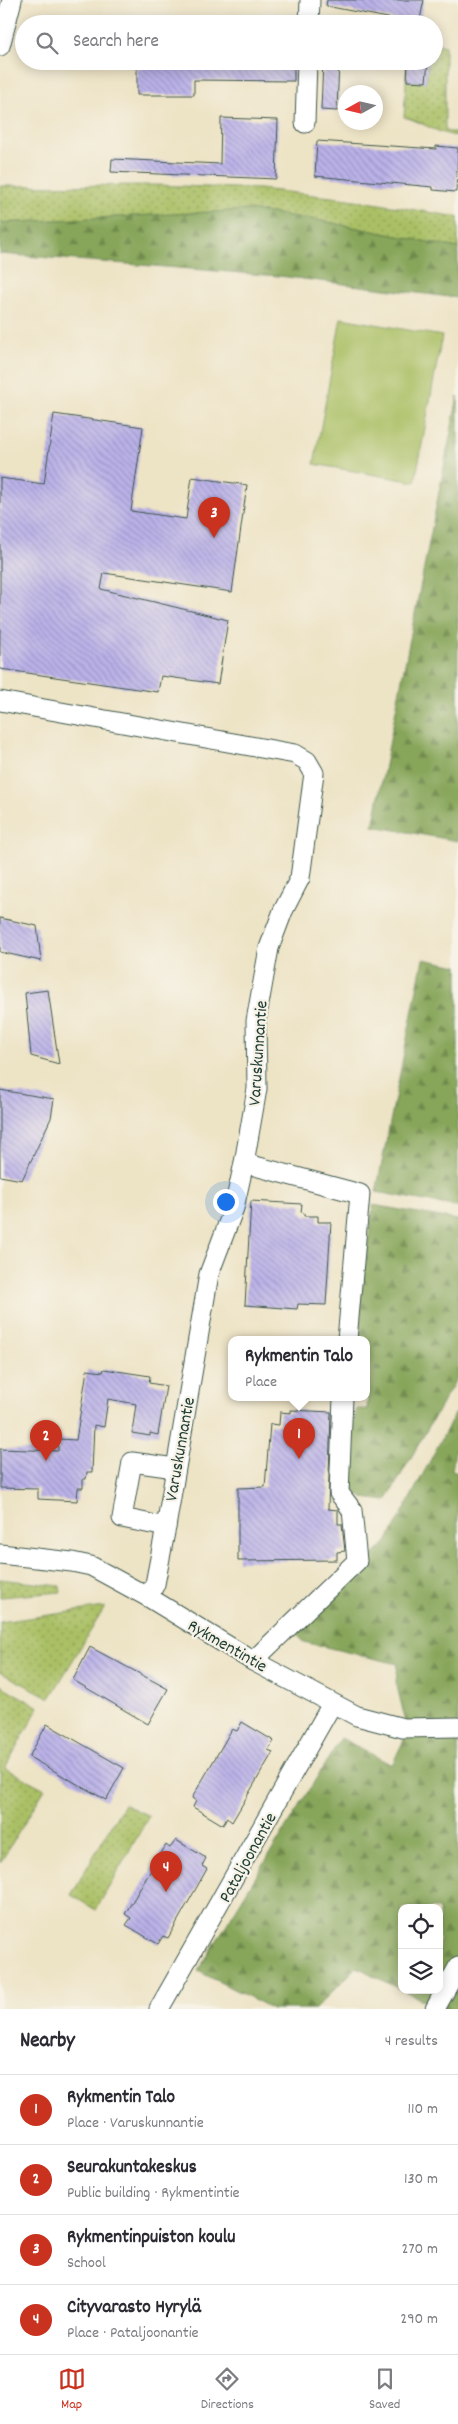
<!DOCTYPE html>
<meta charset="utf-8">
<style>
body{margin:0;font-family:Dekko,sans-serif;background:#f7f7f7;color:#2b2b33}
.controls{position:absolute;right:15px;bottom:15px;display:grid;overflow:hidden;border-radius:10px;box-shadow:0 2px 12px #0003}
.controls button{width:45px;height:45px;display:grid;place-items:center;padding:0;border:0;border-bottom:1px solid #e1e1e2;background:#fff;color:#2b2b33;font:25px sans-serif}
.compass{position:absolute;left:338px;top:85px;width:45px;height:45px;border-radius:50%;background:#fff;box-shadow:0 2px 12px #0003;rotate:262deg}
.you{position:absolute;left:225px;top:1201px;width:18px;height:18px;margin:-12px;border:4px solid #fff;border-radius:50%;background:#1a73e8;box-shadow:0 0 0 8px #1a73e833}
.badge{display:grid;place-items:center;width:32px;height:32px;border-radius:50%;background:#c8321e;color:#fff;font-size:16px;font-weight:700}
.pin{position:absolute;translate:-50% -41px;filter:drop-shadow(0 1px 2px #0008)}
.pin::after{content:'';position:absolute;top:26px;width:18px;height:15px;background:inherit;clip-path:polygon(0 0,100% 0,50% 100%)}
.popup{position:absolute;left:228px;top:1336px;width:142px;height:65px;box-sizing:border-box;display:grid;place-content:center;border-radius:10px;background:#fff;filter:drop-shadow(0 1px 4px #0005);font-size:16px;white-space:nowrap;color:#7c7c81}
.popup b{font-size:19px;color:#2b2b33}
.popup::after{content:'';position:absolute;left:50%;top:100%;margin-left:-10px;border:10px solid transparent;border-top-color:#fff}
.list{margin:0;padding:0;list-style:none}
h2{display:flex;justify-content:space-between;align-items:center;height:65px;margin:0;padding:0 20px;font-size:21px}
h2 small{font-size:16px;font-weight:400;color:#7c7c81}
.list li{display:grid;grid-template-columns:32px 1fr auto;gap:15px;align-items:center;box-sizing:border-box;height:70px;padding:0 20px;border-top:1px solid #e1e1e2}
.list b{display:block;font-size:19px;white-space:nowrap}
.list p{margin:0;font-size:16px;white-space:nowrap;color:#7c7c81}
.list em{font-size:16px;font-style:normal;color:#7c7c81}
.icon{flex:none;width:28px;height:28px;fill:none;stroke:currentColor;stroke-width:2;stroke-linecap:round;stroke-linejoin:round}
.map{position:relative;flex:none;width:458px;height:2009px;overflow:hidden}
.search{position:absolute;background:#fff;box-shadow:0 2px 12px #0003;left:15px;right:15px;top:15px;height:55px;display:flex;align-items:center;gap:12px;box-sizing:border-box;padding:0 18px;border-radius:28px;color:#7c7c81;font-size:19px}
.sheet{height:345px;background:#fff}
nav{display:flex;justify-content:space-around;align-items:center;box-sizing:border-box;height:70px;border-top:1px solid #e1e1e2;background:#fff;font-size:14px;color:#7c7c81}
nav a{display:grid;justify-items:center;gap:2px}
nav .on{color:#c8321e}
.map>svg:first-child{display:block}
.grass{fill:url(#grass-dots);stroke:#647e4c}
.forest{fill:url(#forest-firs);stroke:#537247}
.pitch{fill:#aac065;stroke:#647e4c}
.building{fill:url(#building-back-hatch)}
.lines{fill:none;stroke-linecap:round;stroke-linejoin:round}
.minor-casing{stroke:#3e564a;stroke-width:21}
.minor{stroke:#fff;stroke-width:19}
.labels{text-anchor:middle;stroke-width:4.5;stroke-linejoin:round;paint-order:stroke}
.street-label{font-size:18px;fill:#1f3d34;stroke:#f7f3e8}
</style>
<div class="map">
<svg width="458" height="2009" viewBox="0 0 458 2009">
<defs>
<pattern id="grass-dots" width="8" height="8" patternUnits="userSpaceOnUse" patternTransform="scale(1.25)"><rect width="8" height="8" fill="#aac065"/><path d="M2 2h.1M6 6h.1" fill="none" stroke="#8a9d54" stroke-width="1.8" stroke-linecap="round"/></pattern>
<pattern id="forest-firs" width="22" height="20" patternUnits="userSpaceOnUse" patternTransform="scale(1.25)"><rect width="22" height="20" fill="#87a65a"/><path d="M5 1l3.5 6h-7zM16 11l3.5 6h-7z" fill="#6e884b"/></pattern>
<pattern id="building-back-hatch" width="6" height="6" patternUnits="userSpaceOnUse" patternTransform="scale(1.25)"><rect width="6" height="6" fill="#bbb2e9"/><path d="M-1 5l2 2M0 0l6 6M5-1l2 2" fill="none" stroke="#9792be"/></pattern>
</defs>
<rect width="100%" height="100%" fill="#f7f3e8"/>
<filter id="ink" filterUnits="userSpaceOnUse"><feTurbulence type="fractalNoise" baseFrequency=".02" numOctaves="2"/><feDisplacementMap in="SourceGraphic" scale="10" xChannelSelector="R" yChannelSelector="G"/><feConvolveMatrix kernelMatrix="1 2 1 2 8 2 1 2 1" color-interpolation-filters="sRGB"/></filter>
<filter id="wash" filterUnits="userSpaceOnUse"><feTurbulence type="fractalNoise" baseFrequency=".0096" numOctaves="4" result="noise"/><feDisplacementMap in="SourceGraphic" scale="20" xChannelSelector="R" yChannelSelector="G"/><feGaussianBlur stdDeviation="1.12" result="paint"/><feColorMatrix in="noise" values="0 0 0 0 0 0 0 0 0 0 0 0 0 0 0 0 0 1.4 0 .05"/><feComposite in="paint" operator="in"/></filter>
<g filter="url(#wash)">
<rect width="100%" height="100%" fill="#ede3c5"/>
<g class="grass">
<path d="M434,42L445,46V131L458,133V136C439,135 423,122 404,117L407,61V81L426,82L428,61H434Z"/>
<polygon points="155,185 260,189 349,199 458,217 458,248 317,220 250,210 0,223 0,186"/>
<polygon points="0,1579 60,1586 61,1592 0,1597"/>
<polygon points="105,1607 50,1698 0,1672 0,1622"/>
<polygon points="0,1685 39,1707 5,1768 45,1789 0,1863"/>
<polygon points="124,1804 149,1816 96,1910 71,1895"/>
</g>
<g class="forest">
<polygon points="250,210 317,220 458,248 458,298 279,276 0,254 0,223"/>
<polygon points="458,396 458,841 373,826"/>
<polygon points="423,959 458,966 458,1207 376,1192"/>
<path d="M373,1205L458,1220V1376L386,1501L363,1498L352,1489C348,1456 348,1441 357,1409H367L369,1377H367L366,1340H355Z"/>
<polygon points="458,1408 458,1430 452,1471 458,1473 458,2009 432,2009 424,2001 403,1990 439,1990 439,1908 402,1908 402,1990 357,1967 315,2009 272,2009 198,1971 341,1738 392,1765 408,1731 396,1682 398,1664 304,1642 298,1636 298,1626 387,1542"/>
</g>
<polygon class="pitch" points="341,318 442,336 415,482 314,464"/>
<g id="blocks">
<g class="building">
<polygon points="327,0 424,0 419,24 326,6"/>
<polygon points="137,61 294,61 294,81 194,80 194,95 137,95"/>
<polygon points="323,61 339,61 337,111 321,110"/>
<polygon points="408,61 428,61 426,82 407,81"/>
<polygon points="221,118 278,120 276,179 111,172 112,159 220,164"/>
<polygon points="317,141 436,149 436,146 458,148 456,192 433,190 433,187 315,176"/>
<polygon points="54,414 143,427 131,511 186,519 192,477 247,485 232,592 104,573 101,589 228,620 218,684 161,676 158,692 0,669 0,478 44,484"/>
<polygon points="0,918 37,926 41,961 0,952"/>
<polygon points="48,990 59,1064 31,1056 25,993"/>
<polygon points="0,1090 54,1099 51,1118 22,1180 0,1176"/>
<polygon points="251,1201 302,1204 301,1212 304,1213 304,1216 318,1216 318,1222 331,1222 326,1305 298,1304 297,1309 245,1305"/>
<polygon points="104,1369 150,1376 149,1383 166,1386 158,1435 150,1433 150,1436 132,1433 136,1404 108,1399 104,1427 94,1425 92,1472 87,1472 86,1479 83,1479 83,1488 78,1488 77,1501 38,1499 38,1489 0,1488 0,1449 58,1451 58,1439 76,1440 87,1370 103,1372"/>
<polygon points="291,1410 331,1412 328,1509 338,1510 338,1524 342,1524 345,1551 337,1552 337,1560 238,1561 238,1488 265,1487 270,1424 279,1425 280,1412 291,1413"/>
<polygon points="90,1647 168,1689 148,1724 73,1680"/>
<polygon points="242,1722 274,1741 268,1750 273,1752 232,1822 227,1818 223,1825 193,1807 196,1801 192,1798 232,1729 237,1731"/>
<polygon points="47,1724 124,1768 106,1800 29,1757"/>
<polygon points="176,1840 206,1858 202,1866 207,1869 168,1938 163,1936 158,1944 126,1925 131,1918 125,1914 166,1845 170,1848"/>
</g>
</g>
</g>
<g filter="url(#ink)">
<use href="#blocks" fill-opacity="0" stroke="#3e564a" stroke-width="1"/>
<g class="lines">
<defs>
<g id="minor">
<polyline points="309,24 310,0"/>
<polyline points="0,46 12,0"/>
<polyline points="305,123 307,61"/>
<polyline points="0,701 295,754 307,761 314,773 300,878 283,911 269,948 256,1021 257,1089 244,1163 234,1208 209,1274 166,1527 155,1584 148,1597"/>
<polyline points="244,1163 360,1194 347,1340"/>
<polyline points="166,1527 122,1518 132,1462 175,1468"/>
<polyline points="0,1554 72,1562 91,1566 148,1597 253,1661 357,1716 403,1728 458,1727"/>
<polyline points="253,1661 357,1561 352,1510 339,1493 343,1398"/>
<polyline points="159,2009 332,1704"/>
<polyline points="435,2009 458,1967"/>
</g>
</defs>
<use href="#minor" class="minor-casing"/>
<use href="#minor" class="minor"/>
</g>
</g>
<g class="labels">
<g class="street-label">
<text transform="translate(257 1053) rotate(-86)" y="6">Varuskunnantie</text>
<text transform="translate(179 1449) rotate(-80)" y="6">Varuskunnantie</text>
<text transform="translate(228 1645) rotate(30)" y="6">Rykmentintie</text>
<text transform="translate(247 1857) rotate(-61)" y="6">Pataljoonantie</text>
</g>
</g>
</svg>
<div class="controls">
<button><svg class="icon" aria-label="locate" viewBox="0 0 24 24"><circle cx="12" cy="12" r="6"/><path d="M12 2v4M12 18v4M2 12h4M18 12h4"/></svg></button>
<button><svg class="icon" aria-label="layers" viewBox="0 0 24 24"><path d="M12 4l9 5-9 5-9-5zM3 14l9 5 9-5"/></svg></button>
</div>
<svg class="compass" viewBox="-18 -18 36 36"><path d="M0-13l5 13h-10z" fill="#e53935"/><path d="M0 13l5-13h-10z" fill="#7c7c81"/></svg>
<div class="you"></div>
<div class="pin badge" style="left:299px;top:1459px">1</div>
<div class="popup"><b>Rykmentin Talo</b>Place</div>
<div class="pin badge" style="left:46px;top:1461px">2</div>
<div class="pin badge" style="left:214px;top:538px">3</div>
<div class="pin badge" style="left:166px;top:1892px">4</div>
<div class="search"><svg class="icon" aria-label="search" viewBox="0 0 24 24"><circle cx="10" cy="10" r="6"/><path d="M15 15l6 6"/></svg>Search here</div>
</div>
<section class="sheet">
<h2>Nearby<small>4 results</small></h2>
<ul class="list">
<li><span class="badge">1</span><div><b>Rykmentin Talo</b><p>Place · Varuskunnantie</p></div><em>110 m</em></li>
<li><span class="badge">2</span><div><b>Seurakuntakeskus</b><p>Public building · Rykmentintie</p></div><em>130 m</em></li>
<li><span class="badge">3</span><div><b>Rykmentinpuiston koulu</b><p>School</p></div><em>270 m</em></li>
<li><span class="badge">4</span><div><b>Cityvarasto Hyrylä</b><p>Place · Pataljoonantie</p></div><em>290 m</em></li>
</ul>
</section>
<nav>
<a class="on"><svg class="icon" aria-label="map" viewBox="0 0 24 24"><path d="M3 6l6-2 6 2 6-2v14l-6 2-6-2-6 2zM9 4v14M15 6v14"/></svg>Map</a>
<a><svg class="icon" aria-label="directions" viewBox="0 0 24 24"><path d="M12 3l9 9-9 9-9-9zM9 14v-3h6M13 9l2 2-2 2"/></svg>Directions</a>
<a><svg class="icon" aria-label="saved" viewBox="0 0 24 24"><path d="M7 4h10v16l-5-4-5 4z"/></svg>Saved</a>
</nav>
